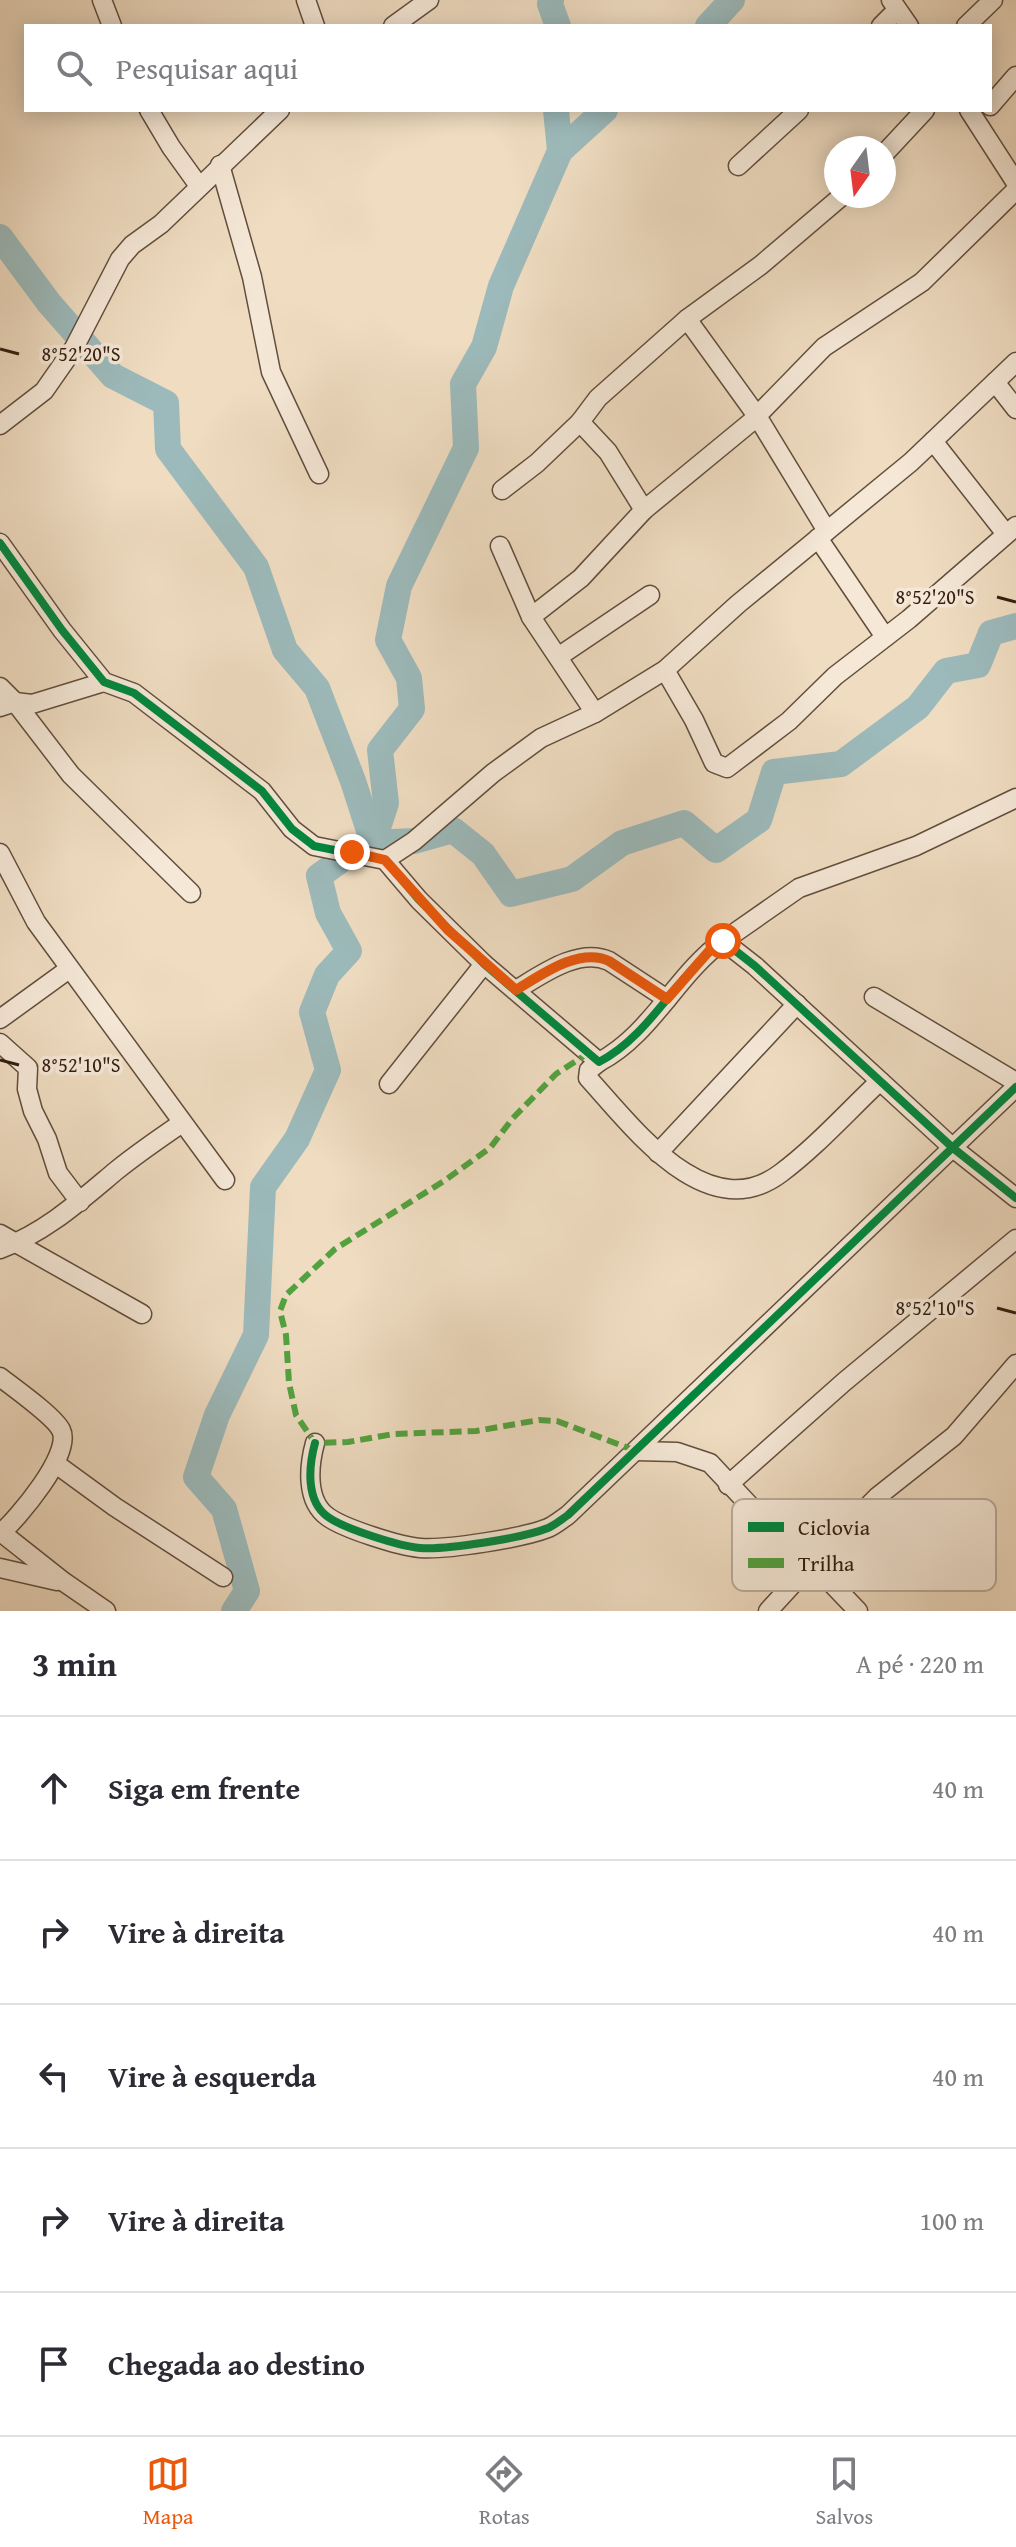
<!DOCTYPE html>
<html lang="pt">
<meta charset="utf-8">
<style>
body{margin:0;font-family:"Gentium Book Plus",serif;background:#f7f7f7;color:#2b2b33}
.compass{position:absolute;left:824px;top:136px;width:72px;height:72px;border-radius:50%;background:#fff;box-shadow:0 4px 20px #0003;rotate:194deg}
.stop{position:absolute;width:24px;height:24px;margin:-18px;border:6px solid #ea580c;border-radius:50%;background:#fff}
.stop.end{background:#ea580c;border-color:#fff;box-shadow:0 2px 8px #0008}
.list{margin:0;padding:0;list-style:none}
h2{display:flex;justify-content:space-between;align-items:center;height:104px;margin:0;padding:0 32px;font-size:34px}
h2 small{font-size:26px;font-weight:400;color:#7c7c81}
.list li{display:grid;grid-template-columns:52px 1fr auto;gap:24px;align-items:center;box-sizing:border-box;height:144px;padding:0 32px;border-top:2px solid #e1e1e2}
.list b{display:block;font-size:30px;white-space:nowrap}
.list em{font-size:26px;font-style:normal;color:#7c7c81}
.icon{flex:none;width:44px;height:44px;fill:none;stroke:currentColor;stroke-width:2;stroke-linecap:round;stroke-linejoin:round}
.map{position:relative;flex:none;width:1016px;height:1611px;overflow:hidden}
.search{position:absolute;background:#fff;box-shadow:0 4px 20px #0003;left:24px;right:24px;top:24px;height:88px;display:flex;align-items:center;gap:20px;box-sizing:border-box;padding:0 28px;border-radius:0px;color:#7c7c81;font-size:30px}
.sheet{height:824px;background:#fff}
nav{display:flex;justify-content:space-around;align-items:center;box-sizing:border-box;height:112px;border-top:2px solid #e1e1e2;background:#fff;font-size:22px;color:#7c7c81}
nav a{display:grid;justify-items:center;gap:4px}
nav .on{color:#ea580c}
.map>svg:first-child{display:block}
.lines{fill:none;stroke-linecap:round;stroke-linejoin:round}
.river{stroke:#9cbabb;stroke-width:26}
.minor-casing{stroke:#624e3d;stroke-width:21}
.minor{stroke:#f5e8d7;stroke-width:18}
.quiet{stroke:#52a23f;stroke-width:6;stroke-dasharray:12 6;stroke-linecap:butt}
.cycleway-casing{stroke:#f5e8d7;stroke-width:13}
.cycleway{stroke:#00873e;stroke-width:8}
.route{stroke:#ea580c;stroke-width:10}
.ticks{fill:none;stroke:#331f11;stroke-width:3}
.key{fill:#f5e8d7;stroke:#bbac9c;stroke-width:2}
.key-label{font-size:22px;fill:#331f11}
.ticks-label{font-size:20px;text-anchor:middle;fill:#331f11;stroke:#f5e8d7;stroke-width:7;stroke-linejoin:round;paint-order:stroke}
</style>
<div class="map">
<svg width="1016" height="1611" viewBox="0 0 1016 1611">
<rect width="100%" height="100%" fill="#efdcc1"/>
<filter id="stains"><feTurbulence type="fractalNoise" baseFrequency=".0025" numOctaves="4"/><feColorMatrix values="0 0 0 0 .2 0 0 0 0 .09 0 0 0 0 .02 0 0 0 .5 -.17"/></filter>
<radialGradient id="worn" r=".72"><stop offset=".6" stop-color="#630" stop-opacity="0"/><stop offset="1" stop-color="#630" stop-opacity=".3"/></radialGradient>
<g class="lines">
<g class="river">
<polyline points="551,0 550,4 558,26"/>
<polyline points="708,26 732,0"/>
<polyline points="560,151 605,110"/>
<polyline points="0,237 49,303 113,376 166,403 168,449 256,567 285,650 317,688 353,781 373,843"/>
<polyline points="373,843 386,803 380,750 412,709 409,678 388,640 399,586 466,448 463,384 484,347 501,286 560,151 556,110"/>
<polyline points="234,1611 247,1591 224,1509 196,1477 217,1415 256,1335 263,1187 297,1139 328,1070 312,1012 327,975 349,951 328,913 319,876 352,852 373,843 414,841 453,830 483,854 511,894 572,879 622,843 684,823 716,850 759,820 774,772 841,764 918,707 946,671 978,665 991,633 1016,626"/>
</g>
<defs>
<g id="minor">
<polyline points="102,0 112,26"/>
<polyline points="306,0 315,26"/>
<polyline points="891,0 909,26"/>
<polyline points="393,26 429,0"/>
<polyline points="881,26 897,10"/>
<polyline points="966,26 993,0"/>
<polyline points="990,106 1016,76"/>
<polyline points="149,110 171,147 199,186"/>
<polyline points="969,110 1016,183"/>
<polyline points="884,154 925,110"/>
<polyline points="220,165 252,277 271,372 319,474"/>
<polyline points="738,166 799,110"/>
<polyline points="687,319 761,265 842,196"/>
<polyline points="995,382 1016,409"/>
<polyline points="0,425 44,391 74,348 120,259 132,245 161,224 280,110"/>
<polyline points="933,441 1006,534"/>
<polyline points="502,490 537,463 580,422"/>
<polyline points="644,510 608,452 580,422 598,398 687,319 757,416 827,531"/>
<polyline points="818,538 885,637"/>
<path d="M0,543L62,630L104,682L134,693L262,791L292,829L314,846L385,860L419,900L484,964L599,1062C651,1035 677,974 723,941L755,966L953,1148L1016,1198"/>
<polyline points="500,546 531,617"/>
<polyline points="558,657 650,595"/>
<polyline points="665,670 694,720 714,763 727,768 789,721 835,676 909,619 1016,526"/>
<polyline points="0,687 15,702 71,775 191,893"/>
<polyline points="0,707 15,702 32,704 104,682"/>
<polyline points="595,713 531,617 581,578 644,510 751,422 824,347 922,282 1016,190"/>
<polyline points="0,853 36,922 225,1180"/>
<polyline points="385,860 414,841 493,773 541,738 595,713 665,670 738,604 911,462 1016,362"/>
<polyline points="723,941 799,888 916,846 1016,798"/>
<path d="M516,990C541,975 579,947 609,961L667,999"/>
<polyline points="874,997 1016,1082"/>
<polyline points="0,1019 69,969"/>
<polyline points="0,1043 28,1068 27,1089 33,1111 47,1139 58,1173 80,1202"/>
<path d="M599,1062L589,1070L588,1078C632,1126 707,1229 781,1173C817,1146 848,1111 880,1081"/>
<polyline points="389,1084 484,964"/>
<polyline points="658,1153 797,1004"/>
<polyline points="0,1234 142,1314"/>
<path d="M0,1249C45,1233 81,1200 117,1170C138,1153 160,1138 182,1123"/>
<path d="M0,1377C14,1388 54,1416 61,1430C73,1454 17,1519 0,1534"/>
<path d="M315,1443C309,1465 305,1501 328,1517C345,1529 399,1546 420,1548C447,1550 523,1538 548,1528C555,1525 562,1519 568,1515L1016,1087"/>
<polyline points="636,1451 677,1452 710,1463 767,1524 812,1563 858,1611"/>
<polyline points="56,1464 115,1507 223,1577"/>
<polyline points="728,1485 844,1382 1016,1239"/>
<polyline points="2,1533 64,1582 106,1611"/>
<polyline points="0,1568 57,1581"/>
<polyline points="768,1611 812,1563 877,1497 954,1436 1016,1364"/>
</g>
</defs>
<use href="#minor" class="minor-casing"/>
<use href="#minor" class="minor"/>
<polyline class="quiet" points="590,1052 556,1074 513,1118 490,1148 444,1181 335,1249 286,1295 280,1311 286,1335 289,1383 296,1415 315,1443 348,1442 393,1434 476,1431 539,1420 557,1421 636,1451"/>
<defs>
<g id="cycleway">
<path d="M0,543L62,630L104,682L134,693L262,791L292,829L314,846L385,860L419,900L484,964L599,1062C651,1035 677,974 723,941L755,966L953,1148L1016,1198"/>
<path d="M315,1443C309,1465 305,1501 328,1517C345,1529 399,1546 420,1548C447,1550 523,1538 548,1528C555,1525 562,1519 568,1515L1016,1087"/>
</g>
</defs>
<use href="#cycleway" class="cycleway-casing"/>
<use href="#cycleway" class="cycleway"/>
</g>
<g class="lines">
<path class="route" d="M352,852L385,860L448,930L516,990C541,975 579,947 609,961L667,999L710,950L723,941"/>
</g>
<path class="ticks" d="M0,349L19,354M997,597L1016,602M0,1060L19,1065M997,1308L1016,1313"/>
<rect x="732" y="1499" width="264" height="92" rx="12" class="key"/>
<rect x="748" y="1522" width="36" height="10" fill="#00873e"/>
<rect x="748" y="1558" width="36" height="10" fill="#52a23f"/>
<g class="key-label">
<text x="798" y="1535">Ciclovia</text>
<text x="798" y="1571">Trilha</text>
</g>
<g class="ticks-label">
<text x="81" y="361">8°52'20"S</text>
<text x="935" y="604">8°52'20"S</text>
<text x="81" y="1072">8°52'10"S</text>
<text x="935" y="1315">8°52'10"S</text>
</g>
<rect width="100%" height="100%" filter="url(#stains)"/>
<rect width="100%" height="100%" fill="url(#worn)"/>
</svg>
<svg class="compass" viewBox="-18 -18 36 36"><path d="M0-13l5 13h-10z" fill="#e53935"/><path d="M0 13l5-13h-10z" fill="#7c7c81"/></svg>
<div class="stop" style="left:723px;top:941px"></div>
<div class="stop end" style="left:352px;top:852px"></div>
<div class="search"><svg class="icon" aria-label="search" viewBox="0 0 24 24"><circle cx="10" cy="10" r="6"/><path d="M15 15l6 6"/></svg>Pesquisar aqui</div>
</div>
<section class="sheet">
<h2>3 min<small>A pé · 220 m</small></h2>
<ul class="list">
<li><svg class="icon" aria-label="ahead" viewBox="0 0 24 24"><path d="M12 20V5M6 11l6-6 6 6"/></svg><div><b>Siga em frente</b></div><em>40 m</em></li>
<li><svg class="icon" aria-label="right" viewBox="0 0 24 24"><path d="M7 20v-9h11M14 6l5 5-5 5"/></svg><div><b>Vire à direita</b></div><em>40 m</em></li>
<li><svg class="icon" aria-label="left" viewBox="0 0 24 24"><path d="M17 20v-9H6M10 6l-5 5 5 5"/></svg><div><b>Vire à esquerda</b></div><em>40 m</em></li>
<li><svg class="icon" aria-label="right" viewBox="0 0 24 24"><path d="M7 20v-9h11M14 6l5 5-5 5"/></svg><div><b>Vire à direita</b></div><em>100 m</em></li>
<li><svg class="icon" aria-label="arrive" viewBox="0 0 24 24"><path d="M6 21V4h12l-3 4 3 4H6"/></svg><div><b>Chegada ao destino</b></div></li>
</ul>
</section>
<nav>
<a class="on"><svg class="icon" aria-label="map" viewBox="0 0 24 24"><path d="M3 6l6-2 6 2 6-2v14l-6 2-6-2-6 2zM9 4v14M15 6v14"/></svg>Mapa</a>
<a><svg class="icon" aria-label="directions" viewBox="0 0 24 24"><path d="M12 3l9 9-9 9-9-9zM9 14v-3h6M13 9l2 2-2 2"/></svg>Rotas</a>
<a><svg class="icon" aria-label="saved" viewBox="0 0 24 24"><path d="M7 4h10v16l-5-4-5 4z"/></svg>Salvos</a>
</nav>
